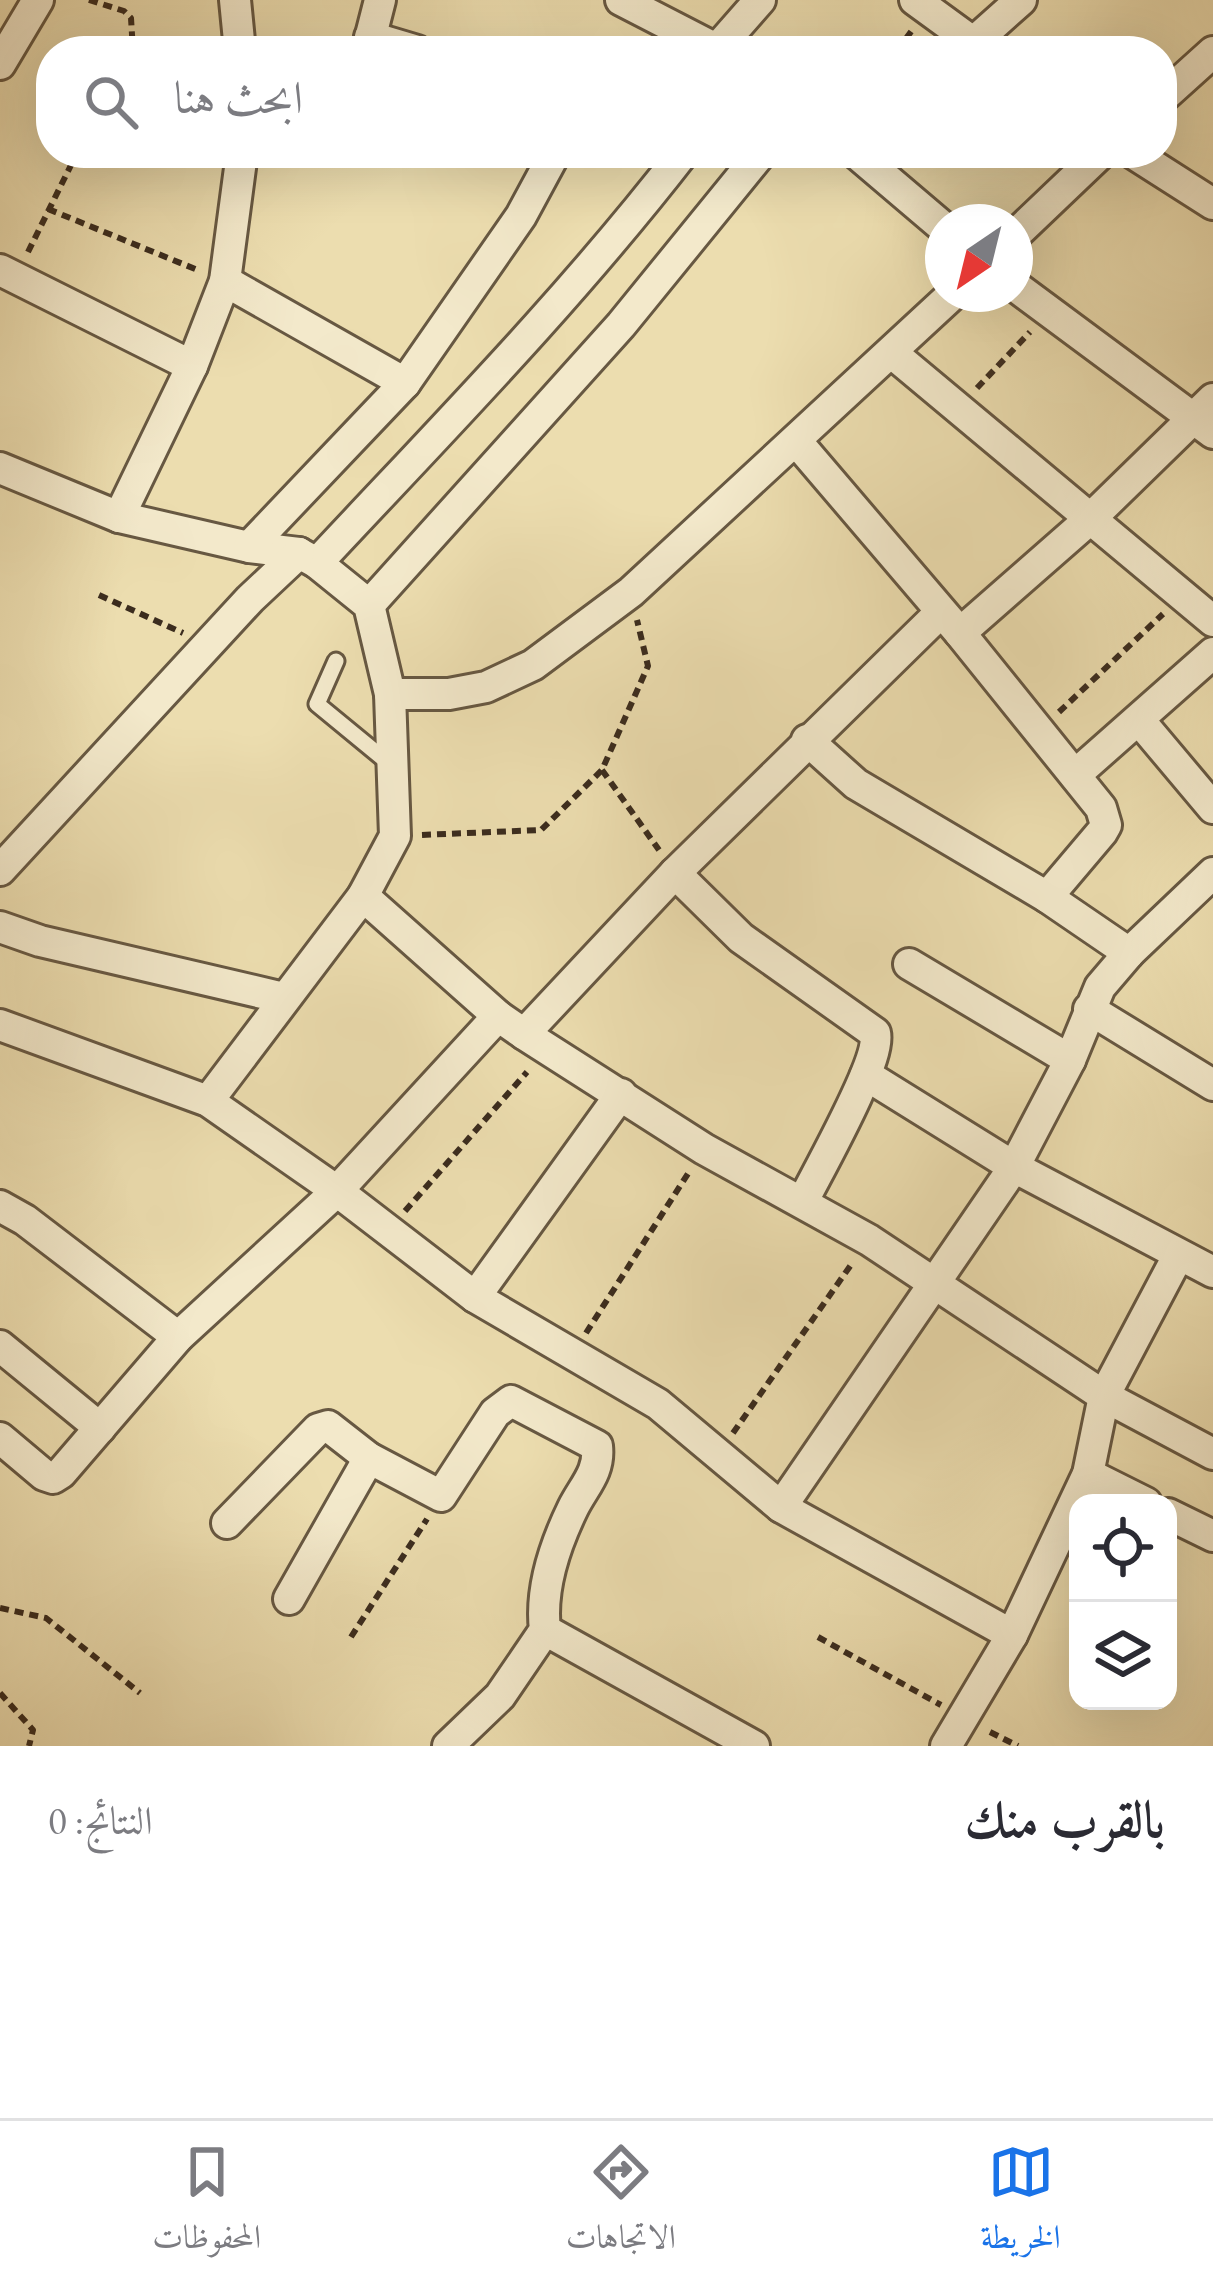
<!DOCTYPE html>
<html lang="ar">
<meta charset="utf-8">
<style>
body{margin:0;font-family:"EB Garamond",Amiri,serif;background:#f7f7f7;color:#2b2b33;direction:rtl}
.controls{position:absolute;right:36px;bottom:36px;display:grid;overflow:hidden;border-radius:24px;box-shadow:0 12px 48px #0002}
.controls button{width:108px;height:108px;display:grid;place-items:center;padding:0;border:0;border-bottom:3px solid #e1e1e2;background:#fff;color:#2b2b33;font:60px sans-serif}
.compass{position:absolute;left:925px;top:204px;width:108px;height:108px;border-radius:50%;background:#fff;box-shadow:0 12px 48px #0002;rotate:215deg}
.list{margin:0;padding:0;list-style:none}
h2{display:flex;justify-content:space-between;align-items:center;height:156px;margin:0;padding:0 48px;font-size:51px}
h2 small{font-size:39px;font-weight:400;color:#7c7c81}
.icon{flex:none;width:66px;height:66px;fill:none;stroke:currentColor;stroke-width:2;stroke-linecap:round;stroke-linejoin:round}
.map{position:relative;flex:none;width:1213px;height:1746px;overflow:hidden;direction:ltr}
.search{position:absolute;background:#fff;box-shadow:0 12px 48px #0002;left:36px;right:36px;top:36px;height:132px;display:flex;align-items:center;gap:30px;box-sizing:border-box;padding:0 42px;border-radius:48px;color:#7c7c81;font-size:45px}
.sheet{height:372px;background:#fff}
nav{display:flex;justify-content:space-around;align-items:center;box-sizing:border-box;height:168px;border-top:3px solid #e1e1e2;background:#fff;font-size:33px;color:#7c7c81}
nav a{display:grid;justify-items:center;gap:6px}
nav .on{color:#1a73e8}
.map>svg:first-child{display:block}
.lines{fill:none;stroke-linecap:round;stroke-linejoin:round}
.service-casing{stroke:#675842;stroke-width:21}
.minor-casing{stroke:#675842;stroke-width:36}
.path{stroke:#3b2c1e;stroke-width:6;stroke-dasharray:9 6;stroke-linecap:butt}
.service{stroke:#f3e9cb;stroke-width:15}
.minor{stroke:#f3e9cb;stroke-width:30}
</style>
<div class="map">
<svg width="1213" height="1746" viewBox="0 0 1213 1746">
<rect width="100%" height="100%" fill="#ecddaf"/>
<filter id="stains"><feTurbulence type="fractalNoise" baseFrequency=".00167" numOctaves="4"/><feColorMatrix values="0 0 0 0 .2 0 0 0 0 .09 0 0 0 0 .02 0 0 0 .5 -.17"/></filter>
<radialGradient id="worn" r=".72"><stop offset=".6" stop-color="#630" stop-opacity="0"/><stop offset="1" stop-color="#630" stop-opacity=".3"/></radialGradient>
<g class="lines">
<defs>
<polyline id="service" points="336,661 317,704 390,764"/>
<g id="minor">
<polyline points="235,0 240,51"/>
<polyline points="621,0 720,51"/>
<polyline points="915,0 985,51"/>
<polyline points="370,37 417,51"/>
<polyline points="974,42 1021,0"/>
<polyline points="717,49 760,0"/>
<polyline points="367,51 380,0"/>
<polyline points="0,64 38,0"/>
<polyline points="1162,98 1213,52"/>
<polyline points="856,153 943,227"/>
<polyline points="1133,153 1213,204"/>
<polyline points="1015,235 1101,153"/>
<polyline points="0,270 192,366"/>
<polyline points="225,281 405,383"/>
<polyline points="1015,286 1213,433"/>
<polyline points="892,353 1213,621"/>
<polyline points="797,442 960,633 1101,808 1106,825 1102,832 1047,897"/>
<polyline points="0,468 119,517 249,547 299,553 317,563 369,605 390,694 395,836 363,896 208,1101"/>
<polyline points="119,517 192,366 225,281 242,153"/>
<polyline points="249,547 405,383 521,216 555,153"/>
<path d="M317,563C444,427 569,300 683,153"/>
<polyline points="369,605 621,325 761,153"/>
<polyline points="960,633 1090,519 1213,399"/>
<polyline points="390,694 449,694 486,687 533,665 631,592 953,294"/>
<polyline points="1139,720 1213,808"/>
<polyline points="807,740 856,784 1047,897 1129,953"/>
<polyline points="1075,775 1213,653"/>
<polyline points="0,870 250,599 299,553"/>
<path d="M675,873L741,938L875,1033C882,1059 818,1171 803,1201"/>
<polyline points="363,896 498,1016 524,1034 704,1149 869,1240 1104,1396 1213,1454"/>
<polyline points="0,927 40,941 284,998"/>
<polyline points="909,964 1070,1060"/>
<polyline points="1089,1009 1213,1085"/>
<polyline points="0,1025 208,1101 337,1191 475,1297 658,1404 781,1507 1012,1635"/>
<polyline points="524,1034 675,873 941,612"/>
<polyline points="866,1075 1014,1167 1213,1272"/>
<polyline points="0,1206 25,1220 178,1337"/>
<polyline points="475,1297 621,1094"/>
<polyline points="0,1346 100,1428"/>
<polyline points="0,1438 44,1475 53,1478 61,1473 178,1337 337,1191 498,1016"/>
<polyline points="1088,1474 1146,1503"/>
<polyline points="781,1507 1014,1167 1070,1060 1100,987 1129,953 1213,873"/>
<polyline points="1168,1514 1213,1536"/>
<path d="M227,1523L318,1429L328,1426L369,1458L441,1496L495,1413L511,1401L597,1446C600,1472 584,1486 573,1508C555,1545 540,1589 545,1630L500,1696L448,1746"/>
<polyline points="289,1599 369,1458"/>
<polyline points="545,1630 754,1746"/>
<polyline points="946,1746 1012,1635 1088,1474 1104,1396 1178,1256"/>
</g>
</defs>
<use href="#service" class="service-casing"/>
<use href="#minor" class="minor-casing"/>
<g class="path">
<polyline points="89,0 124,11 131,18 133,51"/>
<polyline points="897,51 913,29"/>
<polyline points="48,209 200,271"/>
<polyline points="28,252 77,153"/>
<polyline points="977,388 1030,332"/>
<polyline points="99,595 183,633"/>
<polyline points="1059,712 1163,614"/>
<polyline points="602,770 659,850"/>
<polyline points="422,835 541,830 602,770 648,666 637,620"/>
<polyline points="405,1211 527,1072"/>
<polyline points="586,1333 689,1172"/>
<polyline points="733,1433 853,1262"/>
<polyline points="0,1608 46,1618 140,1693"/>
<polyline points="351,1637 427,1519"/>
<polyline points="818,1637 941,1705"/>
<polyline points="0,1693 33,1730 29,1746"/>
<polyline points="990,1732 1018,1746"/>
</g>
<use href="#service" class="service"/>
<use href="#minor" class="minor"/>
</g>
<rect width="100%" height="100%" filter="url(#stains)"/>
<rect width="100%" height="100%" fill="url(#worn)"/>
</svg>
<div class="controls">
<button><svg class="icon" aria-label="locate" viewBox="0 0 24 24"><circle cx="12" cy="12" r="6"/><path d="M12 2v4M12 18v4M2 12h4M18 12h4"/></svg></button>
<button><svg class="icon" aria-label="layers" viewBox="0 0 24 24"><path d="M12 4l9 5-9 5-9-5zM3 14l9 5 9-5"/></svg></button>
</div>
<svg class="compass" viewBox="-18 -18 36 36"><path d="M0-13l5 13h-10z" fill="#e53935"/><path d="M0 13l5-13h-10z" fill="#7c7c81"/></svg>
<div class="search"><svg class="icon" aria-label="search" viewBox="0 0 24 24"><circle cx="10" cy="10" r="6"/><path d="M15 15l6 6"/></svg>ابحث هنا</div>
</div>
<section class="sheet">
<h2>بالقرب منك<small>النتائج: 0</small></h2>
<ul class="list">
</ul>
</section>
<nav>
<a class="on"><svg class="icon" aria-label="map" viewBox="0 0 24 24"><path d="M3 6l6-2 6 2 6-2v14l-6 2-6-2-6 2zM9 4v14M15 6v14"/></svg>الخريطة</a>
<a><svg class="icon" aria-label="directions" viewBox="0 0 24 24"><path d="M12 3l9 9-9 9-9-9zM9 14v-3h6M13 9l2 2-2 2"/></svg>الاتجاهات</a>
<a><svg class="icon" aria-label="saved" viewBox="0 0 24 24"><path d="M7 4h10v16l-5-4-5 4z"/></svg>المحفوظات</a>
</nav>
